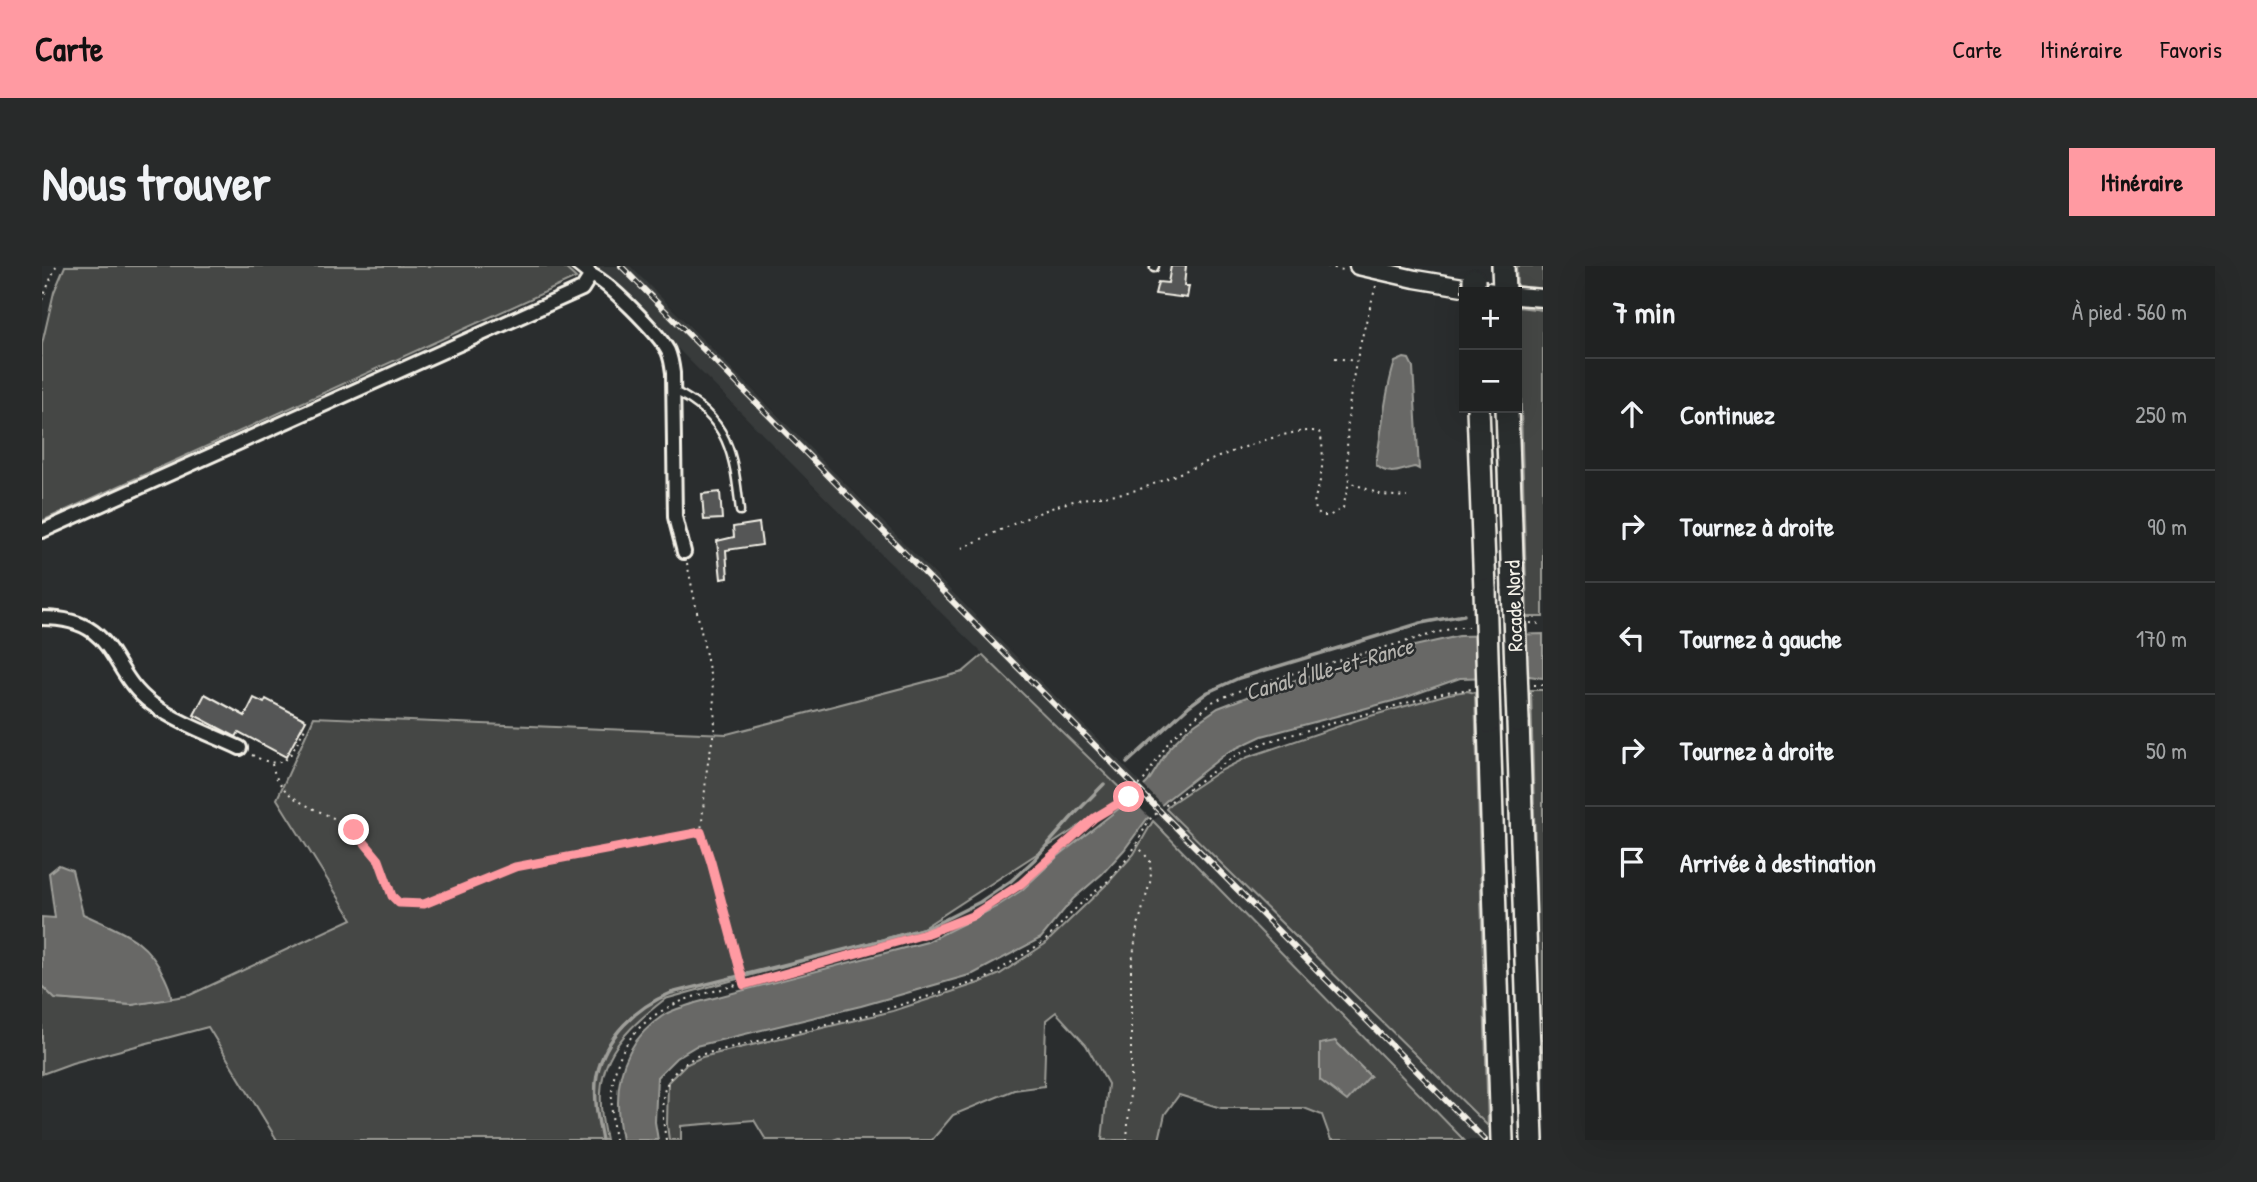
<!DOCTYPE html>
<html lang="fr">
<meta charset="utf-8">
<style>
body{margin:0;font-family:"Patrick Hand",sans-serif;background:#282a2a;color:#f1f3f6}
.controls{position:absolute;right:21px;top:21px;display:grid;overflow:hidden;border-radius:0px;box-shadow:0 7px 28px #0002}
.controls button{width:63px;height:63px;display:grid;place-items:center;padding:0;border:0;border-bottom:2px solid #3d3f40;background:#202222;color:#f1f3f6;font:35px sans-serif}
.stop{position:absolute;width:21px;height:21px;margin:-16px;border:5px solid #ff9aa2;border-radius:50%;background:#fff}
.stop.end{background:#ff9aa2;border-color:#fff;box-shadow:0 2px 7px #0008}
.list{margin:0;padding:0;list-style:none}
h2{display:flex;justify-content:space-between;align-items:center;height:91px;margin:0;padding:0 28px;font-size:30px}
h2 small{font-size:23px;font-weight:400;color:#a2a4a5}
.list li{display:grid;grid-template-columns:46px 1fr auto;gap:21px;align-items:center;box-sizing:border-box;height:112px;padding:0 28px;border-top:2px solid #3d3f40}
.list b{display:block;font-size:26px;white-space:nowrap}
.list em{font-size:23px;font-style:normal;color:#a2a4a5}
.icon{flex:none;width:38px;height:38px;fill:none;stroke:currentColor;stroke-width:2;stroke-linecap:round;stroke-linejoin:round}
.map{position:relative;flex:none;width:1501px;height:874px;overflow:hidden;border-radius:0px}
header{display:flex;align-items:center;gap:42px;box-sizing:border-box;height:98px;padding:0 35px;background:#ff9aa2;color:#111}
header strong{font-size:33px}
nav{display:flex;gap:38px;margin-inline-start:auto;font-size:24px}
.intro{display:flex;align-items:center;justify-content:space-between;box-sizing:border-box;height:168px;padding:0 42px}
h1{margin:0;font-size:49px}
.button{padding:18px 32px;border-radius:0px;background:#ff9aa2;color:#111;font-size:24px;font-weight:700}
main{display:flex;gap:42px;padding:0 42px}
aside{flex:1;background:#202222;border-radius:0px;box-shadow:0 7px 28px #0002}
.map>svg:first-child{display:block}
.built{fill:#373a3a}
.green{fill:#444645;stroke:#9c9c96;stroke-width:2;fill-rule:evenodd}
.water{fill:#676866;stroke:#9f9f9a;stroke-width:2}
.pier{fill:#2a2d2e}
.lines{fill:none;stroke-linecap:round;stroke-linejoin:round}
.stream{stroke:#9f9f9a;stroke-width:3.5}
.building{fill:#555756;stroke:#f4f1e8;stroke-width:2}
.service-casing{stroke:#f4f1e8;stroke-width:11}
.minor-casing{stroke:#f4f1e8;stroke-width:18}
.tertiary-casing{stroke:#f4f1e8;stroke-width:21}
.trunk-casing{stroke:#f4f1e8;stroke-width:26}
.path{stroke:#f4f1e8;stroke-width:2;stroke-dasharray:2 5;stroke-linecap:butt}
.service{stroke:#2a2d2e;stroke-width:6}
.minor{stroke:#2a2d2e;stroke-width:12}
.tertiary{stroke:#2a2d2e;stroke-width:16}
.trunk{stroke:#2a2d2e;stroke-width:21}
.rail-casing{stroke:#f4f1e8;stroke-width:6}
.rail{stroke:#2a2d2e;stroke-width:3.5;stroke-dasharray:10;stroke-linecap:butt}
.trunk-bridge-casing{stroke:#f4f1e8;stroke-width:26;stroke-linecap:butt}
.trunk-bridge{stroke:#2a2d2e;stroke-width:21}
.route{stroke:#ff9aa2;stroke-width:9}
.labels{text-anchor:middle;stroke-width:5;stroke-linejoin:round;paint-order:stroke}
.street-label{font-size:21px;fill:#f4f1e8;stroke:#2a2d2e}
.water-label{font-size:23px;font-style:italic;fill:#b5b3ae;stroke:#2a2d2e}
</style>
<header>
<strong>Carte</strong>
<nav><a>Carte</a><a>Itinéraire</a><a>Favoris</a></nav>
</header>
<div class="intro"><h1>Nous trouver</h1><a class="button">Itinéraire</a></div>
<main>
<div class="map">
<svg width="1501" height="874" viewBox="0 0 1501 874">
<rect width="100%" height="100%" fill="#2a2d2e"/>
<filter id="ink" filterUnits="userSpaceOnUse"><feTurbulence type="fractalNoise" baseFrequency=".0143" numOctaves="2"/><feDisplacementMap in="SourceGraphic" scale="14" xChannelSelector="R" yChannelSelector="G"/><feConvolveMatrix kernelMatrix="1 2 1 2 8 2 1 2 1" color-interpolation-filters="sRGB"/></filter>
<g filter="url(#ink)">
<g class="built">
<polygon points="554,0 588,0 1098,516 1085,529 845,294"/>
<polygon points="1124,543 1446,860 1460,874 1422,874 1111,555"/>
</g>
<g class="green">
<polygon points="23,0 521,0 534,12 0,255 0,78 12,26"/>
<polygon points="1474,0 1501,0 1501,23 1475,20"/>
<polygon points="1476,41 1501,44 1501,351 1485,351"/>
<path d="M941,389L1085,529L881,662L623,733C569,775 548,803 564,874H235L166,761L30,797L0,808V720L14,733L90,739L148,729L310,653L235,533L272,451L685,468L921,406Z"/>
<polygon points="1489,424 1501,424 1501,874 1500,874"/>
<polygon points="1425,425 1433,427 1446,860 1124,543 1128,538 1176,506 1206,491 1318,453 1406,428"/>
<path d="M1111,555L1422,874H1289L1280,849L1262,842H1179L1137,829L1123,848L1117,874H1060L1066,818L1044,779L1014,746L1004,754L1002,820L972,824L911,849L890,874H799L797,872L791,874H724L712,854L639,860V874H627L625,859L626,816L643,799L660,791L851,745L937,717L958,708L1003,678L1066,617L1092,588ZM1293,775L1328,810L1278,814L1279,797Z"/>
</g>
<g class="water">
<path d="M1362,92L1367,93L1371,101L1377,203L1373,201C1359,203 1348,212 1334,199V195C1341,162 1342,128 1353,96Z"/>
<path d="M1501,368V412L1487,410L1418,412L1362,432L1220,470L1186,486L1126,533L1105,553L1082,584L1060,608L1031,633L999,672L931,708L819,740L654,780L634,792L615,811L613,856L616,874H580C570,825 577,778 622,749C631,743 643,741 653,737L885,676L954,641L980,624L1015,591L1084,537L1106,516L1128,481L1147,462L1176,442L1231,421L1341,387L1417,370Z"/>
<path d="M17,599L30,604L41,648C79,666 104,671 123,712C126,719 130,725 129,733L90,739L13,733L0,720V651L13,652L7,607Z"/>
<polygon points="1293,775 1328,810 1305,835 1278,814 1278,778"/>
</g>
<g class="pier">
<polygon points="1486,365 1487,414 1433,414 1431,366"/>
<polygon points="1100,518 1122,541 1110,554 1086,530"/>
</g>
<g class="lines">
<g class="stream">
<polyline points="1085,497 1147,440 1166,426 1197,412 1379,357 1422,349"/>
<path d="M560,874C556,854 551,830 555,809C563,771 594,741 629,727L841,674L887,661L904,653L938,636L969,615L992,594L1029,552L1062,518"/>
</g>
</g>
<g class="building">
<polygon points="1129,0 1144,0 1142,20 1147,20 1145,32 1113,28 1116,16 1126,17"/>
<polygon points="678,226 680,253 662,254 660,228"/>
<polygon points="717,257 720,279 684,284 686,312 679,313 675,275 692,271 691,261"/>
<polygon points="163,428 203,450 212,432 222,437 224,433 264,454 244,491 197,466 194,471 152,449"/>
</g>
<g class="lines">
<defs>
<g id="service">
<polyline points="532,0 542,8 545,8"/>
<polyline points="1112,2 1113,0"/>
<path d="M632,125C687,151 692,189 698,245"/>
</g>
<g id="minor">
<path d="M547,8C565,14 617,68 626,85C629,92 630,99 631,107L633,251L642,286"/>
<polyline points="0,265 540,23 547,12 545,0"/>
<path d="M0,352C77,352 65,405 110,438C136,457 170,469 198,482"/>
</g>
<g id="tertiary">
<polyline points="1316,0 1373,13 1451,26"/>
<polyline points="1475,30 1501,32"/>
</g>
<g id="trunk">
<polyline points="1461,0 1462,26"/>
<polyline points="1436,142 1443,324"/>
<polyline points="1465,142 1471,323"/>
<polyline points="1476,455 1490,874"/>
<polyline points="1447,456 1460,874"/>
</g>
</defs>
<use href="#service" class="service-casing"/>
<use href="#minor" class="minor-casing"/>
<use href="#tertiary" class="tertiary-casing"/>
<use href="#trunk" class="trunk-casing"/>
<g class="path">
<polyline points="1285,0 1301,4"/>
<path d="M1334,20C1314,90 1300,143 1307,216L1340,229L1365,231"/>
<polyline points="0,34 14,0"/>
<polyline points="1293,92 1313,95"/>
<path d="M920,282C956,266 990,247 1028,236C1052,229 1077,230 1101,222C1137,209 1244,157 1277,166C1284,180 1280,219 1272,233L1274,245L1279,250H1287L1301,242L1307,216"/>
<polyline points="645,297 671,423 673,460 665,502 659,566 669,595 702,719"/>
<polyline points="1488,357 1501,358"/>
<polyline points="1492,419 1501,419"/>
<path d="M210,489C246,508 248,489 264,460"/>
<path d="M230,498C239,544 292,542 319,571C326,578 333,588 338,597C343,608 346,629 356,636C363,641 374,639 382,638L473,601L659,566"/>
<path d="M573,874C561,801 580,754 654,730L883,668L930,651L980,618L1052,552L1087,531L1102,514L1128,474L1170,436L1206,421L1259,405L1415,361H1426"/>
<path d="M624,874C617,831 617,810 657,789L822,750L943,713L1003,675L1036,640L1067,614L1089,588L1107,554L1125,538L1191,491L1224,476L1280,460L1404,426L1430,423"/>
<polyline points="1085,874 1089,810 1089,704 1095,663 1109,613 1108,595 1095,579"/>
</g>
<use href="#service" class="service"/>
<use href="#minor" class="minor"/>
<use href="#tertiary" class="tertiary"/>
<use href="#trunk" class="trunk"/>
<defs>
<polyline id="rail" points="579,0 1443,874"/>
</defs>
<use href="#rail" class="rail-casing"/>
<use href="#rail" class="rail"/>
<defs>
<g id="trunk-bridge">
<polyline points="1432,13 1432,26"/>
<polyline points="1471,323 1476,455"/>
<polyline points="1443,324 1447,456"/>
</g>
</defs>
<use href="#trunk-bridge" class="trunk-bridge-casing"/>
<use href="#trunk-bridge" class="trunk-bridge"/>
</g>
</g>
<g class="lines" filter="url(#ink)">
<polyline class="route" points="312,564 337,594 350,630 357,637 382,638 473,601 659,566 669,596 702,719 883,668 930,650 979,618 1052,552 1087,531"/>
</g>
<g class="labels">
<g class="street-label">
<text transform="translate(1472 340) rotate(-92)" y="7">Rocade Nord</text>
</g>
<g class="water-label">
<text transform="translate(1287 403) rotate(-16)" y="8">Canal d'Ille-et-Rance</text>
</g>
</g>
</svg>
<div class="controls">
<button>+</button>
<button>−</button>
</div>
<div class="stop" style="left:1087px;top:531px"></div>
<div class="stop end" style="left:312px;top:564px"></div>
</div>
<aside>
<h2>7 min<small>À pied · 560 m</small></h2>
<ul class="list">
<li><svg class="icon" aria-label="ahead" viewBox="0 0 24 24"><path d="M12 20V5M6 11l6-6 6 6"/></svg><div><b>Continuez</b></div><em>250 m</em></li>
<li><svg class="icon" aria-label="right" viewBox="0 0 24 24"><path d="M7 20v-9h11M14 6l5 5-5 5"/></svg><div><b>Tournez à droite</b></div><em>90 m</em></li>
<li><svg class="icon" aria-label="left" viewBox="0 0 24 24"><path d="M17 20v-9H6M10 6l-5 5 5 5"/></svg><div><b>Tournez à gauche</b></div><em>170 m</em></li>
<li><svg class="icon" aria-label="right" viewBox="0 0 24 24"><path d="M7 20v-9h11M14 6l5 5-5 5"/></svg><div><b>Tournez à droite</b></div><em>50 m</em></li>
<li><svg class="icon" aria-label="arrive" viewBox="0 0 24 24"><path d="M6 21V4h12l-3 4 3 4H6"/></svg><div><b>Arrivée à destination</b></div></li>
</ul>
</aside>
</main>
